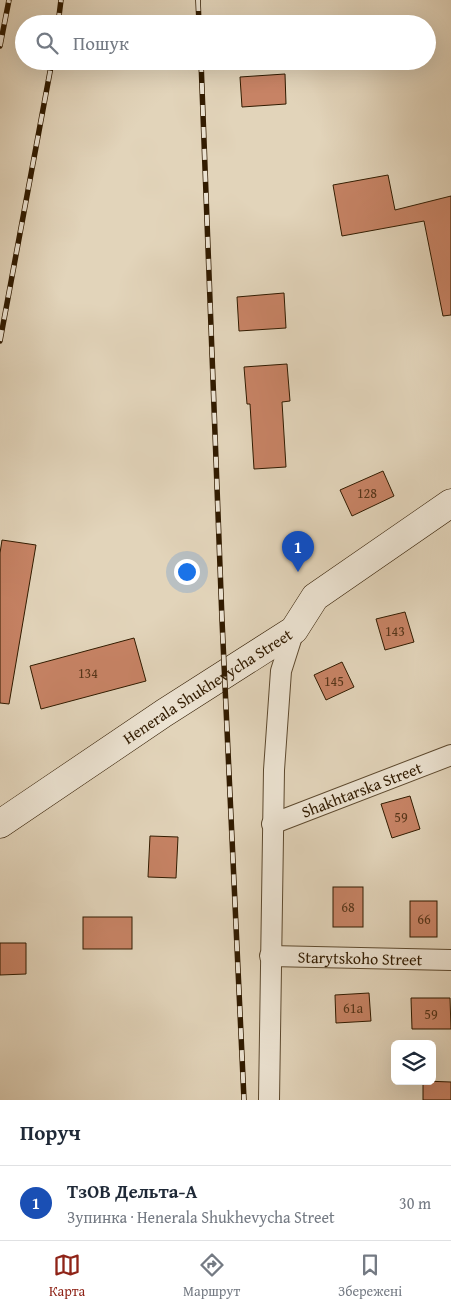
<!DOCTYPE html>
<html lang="uk">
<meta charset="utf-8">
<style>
body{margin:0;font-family:"Gentium Book Plus",serif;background:#f2f2f3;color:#1f2937}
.controls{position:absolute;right:15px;bottom:15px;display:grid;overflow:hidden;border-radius:8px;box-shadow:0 5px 20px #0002}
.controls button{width:45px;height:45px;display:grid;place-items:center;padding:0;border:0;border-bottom:1px solid #e0e1e3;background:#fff;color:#1f2937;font:25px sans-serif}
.you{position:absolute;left:186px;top:571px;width:18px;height:18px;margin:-12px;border:4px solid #fff;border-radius:50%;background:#1a73e8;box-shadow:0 0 0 8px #1a73e833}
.badge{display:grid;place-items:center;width:32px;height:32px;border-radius:50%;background:#8f2418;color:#fff;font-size:16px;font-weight:700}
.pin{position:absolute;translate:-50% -41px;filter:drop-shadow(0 1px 2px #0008)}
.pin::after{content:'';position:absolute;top:26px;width:18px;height:15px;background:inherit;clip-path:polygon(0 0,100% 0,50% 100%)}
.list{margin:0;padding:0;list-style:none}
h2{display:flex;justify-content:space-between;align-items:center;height:65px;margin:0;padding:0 20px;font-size:21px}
h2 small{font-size:16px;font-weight:400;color:#747a83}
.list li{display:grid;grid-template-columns:32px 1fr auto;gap:15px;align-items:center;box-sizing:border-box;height:75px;padding:0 20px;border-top:1px solid #e0e1e3}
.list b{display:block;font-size:19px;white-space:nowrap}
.list p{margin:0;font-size:16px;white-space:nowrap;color:#747a83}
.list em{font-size:16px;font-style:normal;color:#747a83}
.icon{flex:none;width:28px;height:28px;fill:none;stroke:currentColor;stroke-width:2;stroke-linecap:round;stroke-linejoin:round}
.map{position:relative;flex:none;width:451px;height:1100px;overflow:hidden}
.search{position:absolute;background:#fff;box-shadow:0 5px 20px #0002;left:15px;right:15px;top:15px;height:55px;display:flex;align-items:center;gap:12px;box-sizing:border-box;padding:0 18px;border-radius:28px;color:#747a83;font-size:19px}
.sheet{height:140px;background:#fff}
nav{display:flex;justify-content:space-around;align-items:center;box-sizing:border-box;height:70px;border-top:1px solid #e0e1e3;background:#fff;font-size:14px;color:#747a83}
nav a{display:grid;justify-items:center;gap:2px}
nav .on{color:#8f2418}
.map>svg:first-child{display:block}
.building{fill:#c78365;stroke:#311b00}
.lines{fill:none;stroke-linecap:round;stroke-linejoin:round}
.street-casing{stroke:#5d492e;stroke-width:22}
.secondary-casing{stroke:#311b00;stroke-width:29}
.street{stroke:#ece3d2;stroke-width:20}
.secondary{stroke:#ece3d2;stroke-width:28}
.rail-casing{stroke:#311b00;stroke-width:5.5}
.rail{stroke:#ece3d2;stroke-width:4;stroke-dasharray:11;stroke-linecap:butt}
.labels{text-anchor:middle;stroke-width:4.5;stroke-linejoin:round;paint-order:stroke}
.number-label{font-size:14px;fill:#563519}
.street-label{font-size:16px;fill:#311b00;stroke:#ece3d2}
</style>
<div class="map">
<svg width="451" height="1100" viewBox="0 0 451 1100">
<rect width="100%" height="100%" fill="#e2d4ba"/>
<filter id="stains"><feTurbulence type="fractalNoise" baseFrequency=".004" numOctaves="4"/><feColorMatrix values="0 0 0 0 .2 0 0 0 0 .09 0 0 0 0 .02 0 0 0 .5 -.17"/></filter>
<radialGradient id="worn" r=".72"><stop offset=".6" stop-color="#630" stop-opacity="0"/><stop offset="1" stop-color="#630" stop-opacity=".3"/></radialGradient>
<g class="building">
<polygon points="285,74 286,104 242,107 240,77"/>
<polygon points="388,175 395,210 451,196 451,315 443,316 424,221 342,236 333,185"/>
<polygon points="284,293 286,328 239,331 237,297"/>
<polygon points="287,364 290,401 282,402 286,467 254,469 250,404 247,404 244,367"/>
<polygon points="383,471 394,496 352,516 340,490"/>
<polygon points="2,540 36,545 9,704 0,703 0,553"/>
<polygon points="405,612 414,642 385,650 376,619"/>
<polygon points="134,638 146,681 41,709 30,666"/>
<polygon points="342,662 354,687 326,700 314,675"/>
<polygon points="410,796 420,829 392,838 381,804"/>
<polygon points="150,836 178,837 176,878 148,877"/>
<rect x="333" y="887" width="30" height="40"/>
<rect x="410" y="901" width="27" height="36"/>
<rect x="83" y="917" width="49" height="32"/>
<polygon points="0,943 26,943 26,974 0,975"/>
<polygon points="369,993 371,1021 336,1023 335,995"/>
<polygon points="411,998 450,998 451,1029 412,1029"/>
<polygon points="423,1081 451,1082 451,1100 423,1100"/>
</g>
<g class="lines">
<defs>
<g id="street">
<path id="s1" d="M272,824L451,755"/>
<path id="s2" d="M270,956L451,960"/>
<polyline points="269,1100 274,770 281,671 294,630"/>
</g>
<g id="secondary">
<path id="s3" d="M0,824L164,713L294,630L315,597L451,503"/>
</g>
</defs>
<use href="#street" class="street-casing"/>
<use href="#secondary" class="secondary-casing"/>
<use href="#street" class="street"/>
<use href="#secondary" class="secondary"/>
<defs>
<g id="rail">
<polyline points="198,0 199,24"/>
<polyline points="58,24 61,0"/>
<polyline points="0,46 9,0"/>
<polyline points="201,61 222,620 244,1100"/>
<polyline points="0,341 52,61"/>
</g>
</defs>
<use href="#rail" class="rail-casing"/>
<use href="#rail" class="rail"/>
</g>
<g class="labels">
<g class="number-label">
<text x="367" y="498">128</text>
<text x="395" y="636">143</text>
<text x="88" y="678">134</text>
<text x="334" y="686">145</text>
<text x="401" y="822">59</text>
<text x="348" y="912">68</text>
<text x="424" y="924">66</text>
<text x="353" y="1013">61а</text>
<text x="431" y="1019">59</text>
</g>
<g class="street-label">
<text dy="6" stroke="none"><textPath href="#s3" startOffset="249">Henerala Shukhevycha Street</textPath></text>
<text dy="6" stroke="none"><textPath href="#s1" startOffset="96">Shakhtarska Street</textPath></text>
<text dy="6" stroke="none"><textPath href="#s2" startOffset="90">Starytskoho Street</textPath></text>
</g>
</g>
<rect width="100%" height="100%" filter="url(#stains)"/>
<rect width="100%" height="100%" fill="url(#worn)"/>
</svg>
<div class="controls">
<button><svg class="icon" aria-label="layers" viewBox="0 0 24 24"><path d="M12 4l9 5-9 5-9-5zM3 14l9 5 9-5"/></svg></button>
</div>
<div class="you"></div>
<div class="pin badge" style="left:298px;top:572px;background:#1a4fb4">1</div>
<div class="search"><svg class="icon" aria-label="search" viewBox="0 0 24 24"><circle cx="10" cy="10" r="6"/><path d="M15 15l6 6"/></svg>Пошук</div>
</div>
<section class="sheet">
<h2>Поруч<small></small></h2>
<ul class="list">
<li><span class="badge" style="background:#1a4fb4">1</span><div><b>ТзОВ Дельта-А</b><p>Зупинка · Henerala Shukhevycha Street</p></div><em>30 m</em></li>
</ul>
</section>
<nav>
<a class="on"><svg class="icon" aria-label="map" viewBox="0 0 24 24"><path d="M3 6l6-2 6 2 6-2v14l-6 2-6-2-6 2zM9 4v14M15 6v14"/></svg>Карта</a>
<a><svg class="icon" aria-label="directions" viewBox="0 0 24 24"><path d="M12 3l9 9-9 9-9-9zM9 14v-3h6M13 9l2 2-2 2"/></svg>Маршрут</a>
<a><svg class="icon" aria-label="saved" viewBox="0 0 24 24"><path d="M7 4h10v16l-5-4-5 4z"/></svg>Збережені</a>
</nav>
